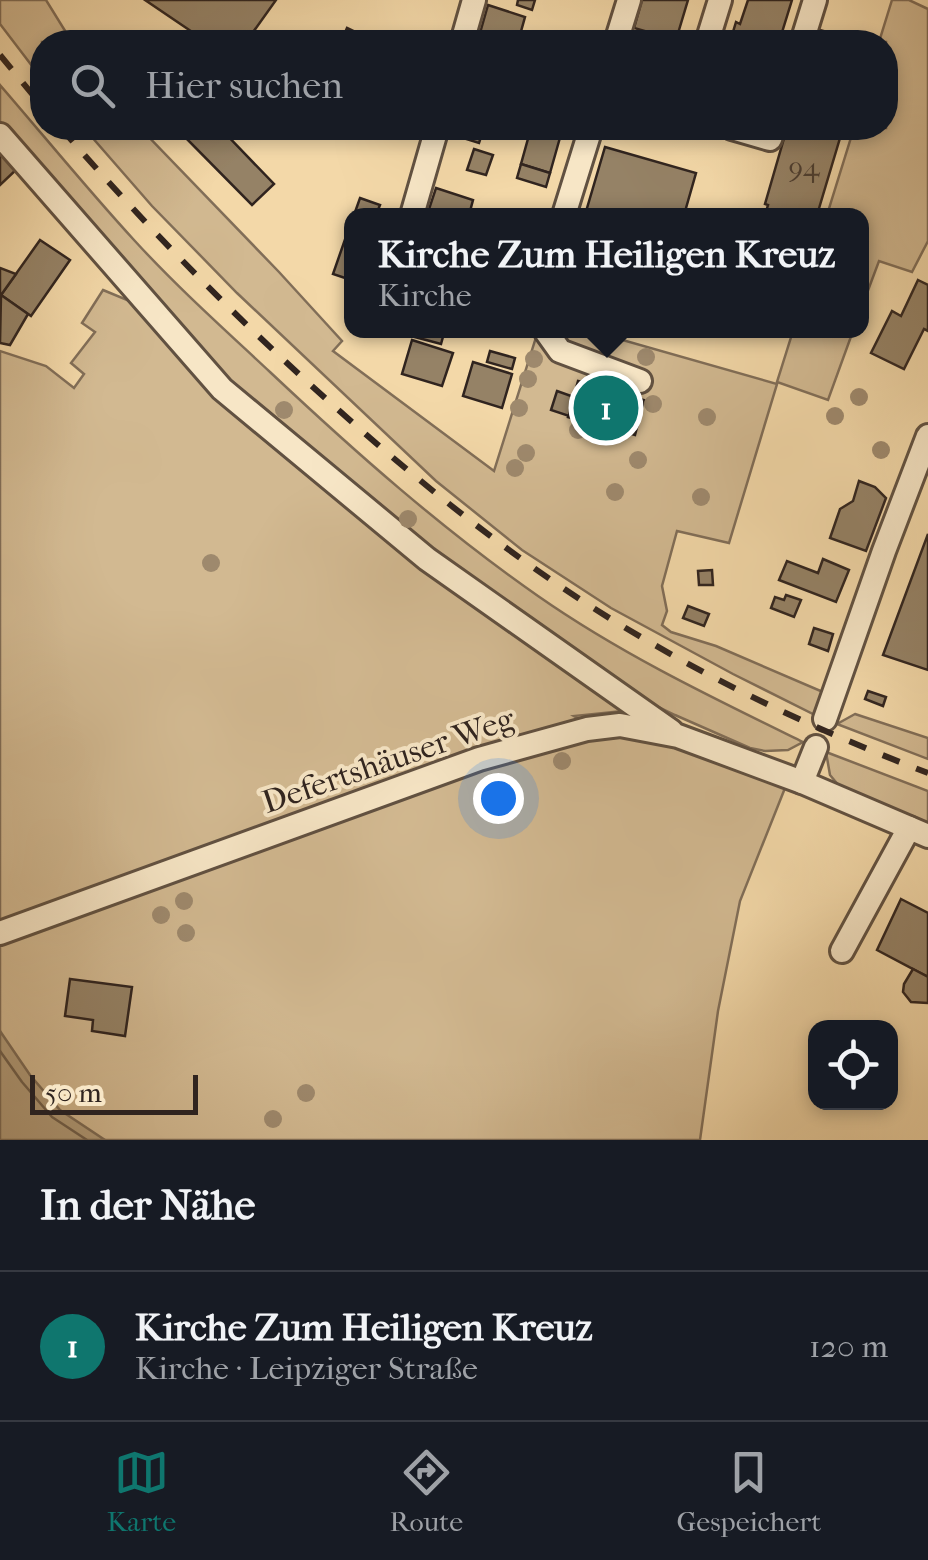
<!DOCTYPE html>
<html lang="de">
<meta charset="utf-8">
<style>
body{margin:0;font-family:"IM FELL French Canon",serif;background:#20242c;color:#f1f3f6}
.controls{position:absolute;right:30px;bottom:30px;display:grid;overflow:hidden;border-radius:20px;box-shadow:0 5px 15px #0003}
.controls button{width:90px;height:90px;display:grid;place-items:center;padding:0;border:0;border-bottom:2px solid #363941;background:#171b24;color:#f1f3f6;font:50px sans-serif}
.scale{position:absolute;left:30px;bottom:25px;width:168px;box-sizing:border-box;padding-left:10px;border:5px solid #30241f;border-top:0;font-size:28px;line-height:35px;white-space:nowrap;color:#30241f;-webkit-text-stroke:8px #f7e6c6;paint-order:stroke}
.you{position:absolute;left:498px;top:798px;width:35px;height:35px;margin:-25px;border:8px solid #fff;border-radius:50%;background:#1a73e8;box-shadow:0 0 0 15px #1a73e833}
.badge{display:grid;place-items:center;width:65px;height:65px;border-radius:50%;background:#0f766e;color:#fff;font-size:32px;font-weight:700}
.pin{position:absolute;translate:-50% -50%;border:5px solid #fff;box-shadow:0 2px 10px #0006}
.popup{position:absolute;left:344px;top:208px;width:525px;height:130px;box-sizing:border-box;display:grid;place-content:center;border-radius:20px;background:#171b24;filter:drop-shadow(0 2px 8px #0005);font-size:32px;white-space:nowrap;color:#9ea1a6}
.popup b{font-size:38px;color:#f1f3f6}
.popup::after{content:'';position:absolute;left:50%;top:100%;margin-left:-20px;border:20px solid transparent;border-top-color:#171b24}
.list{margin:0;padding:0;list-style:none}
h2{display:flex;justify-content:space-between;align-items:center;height:130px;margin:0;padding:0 40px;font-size:42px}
h2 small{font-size:32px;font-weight:400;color:#9ea1a6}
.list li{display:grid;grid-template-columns:65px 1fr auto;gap:30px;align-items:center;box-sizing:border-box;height:150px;padding:0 40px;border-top:2px solid #363941}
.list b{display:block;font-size:38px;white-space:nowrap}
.list p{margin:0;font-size:32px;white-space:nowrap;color:#9ea1a6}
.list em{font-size:32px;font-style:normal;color:#9ea1a6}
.icon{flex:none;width:55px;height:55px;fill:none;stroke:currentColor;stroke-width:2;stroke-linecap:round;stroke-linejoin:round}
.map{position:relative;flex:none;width:928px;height:1140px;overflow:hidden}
.search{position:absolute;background:#171b24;box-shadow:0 5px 15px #0003;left:30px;right:30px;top:30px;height:110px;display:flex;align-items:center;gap:25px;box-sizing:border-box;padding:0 35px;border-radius:40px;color:#9ea1a6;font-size:38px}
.sheet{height:280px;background:#171b24}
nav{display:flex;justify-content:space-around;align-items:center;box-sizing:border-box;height:140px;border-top:2px solid #363941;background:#171b24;font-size:28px;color:#9ea1a6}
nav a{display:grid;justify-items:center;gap:5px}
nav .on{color:#0f766e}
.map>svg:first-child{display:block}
.green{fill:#d2b991;stroke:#816e58;stroke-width:2.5}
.water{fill:#b19b79;stroke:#7d6b55;stroke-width:2.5}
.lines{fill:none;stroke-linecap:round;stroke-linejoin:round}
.shore{stroke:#70604c;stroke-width:2.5}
.building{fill:#958266;stroke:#30241f;stroke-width:2.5}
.minor-casing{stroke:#615141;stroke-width:28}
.minor{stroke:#f7e6c6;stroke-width:22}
.rail{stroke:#30241f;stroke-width:6;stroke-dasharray:18 18;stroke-linecap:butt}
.tree{fill:#9e896d}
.labels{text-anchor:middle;stroke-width:8;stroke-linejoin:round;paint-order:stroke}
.number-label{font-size:28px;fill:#493c31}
.street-label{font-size:32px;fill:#30241f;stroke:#f7e6c6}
</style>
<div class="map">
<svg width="928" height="1140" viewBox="0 0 928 1140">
<rect width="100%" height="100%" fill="#f3d8a8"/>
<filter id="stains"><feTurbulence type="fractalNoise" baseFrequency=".002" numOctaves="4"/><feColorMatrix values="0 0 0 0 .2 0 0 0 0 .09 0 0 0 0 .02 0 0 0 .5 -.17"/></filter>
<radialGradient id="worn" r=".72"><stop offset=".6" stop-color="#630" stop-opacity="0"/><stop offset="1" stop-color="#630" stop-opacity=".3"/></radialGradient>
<g class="green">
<polygon points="0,0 46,0 72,42 42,42 42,79 0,24"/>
<polygon points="892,0 909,0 928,9 928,241 912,272 879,261 861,309 861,215 827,215 854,128 886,128 886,42 879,42"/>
<path d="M0,85C45,137 88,190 134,240C177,287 224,329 270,372C355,452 442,529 538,596C621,654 713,698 803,742L788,750L765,751L750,748L675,715L634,695L451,570L226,380L0,125Z"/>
<polygon points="84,128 140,128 279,272 342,341 333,351 494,471 538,331 591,331 777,384 729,543 677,531 662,586 667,611 662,625 671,632 716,646 823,692 815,715 733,674 611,608 522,550 436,481 237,293 152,206"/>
<polygon points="103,290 137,304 623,711 574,716 607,735 638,735 682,745 751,771 785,788 740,901 718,1011 700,1140 0,1140 0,351 46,366 74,388 84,374 71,363 95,332 82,323"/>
<polygon points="793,331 853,331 828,400 777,382"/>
<polygon points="855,714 928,738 928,759 837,724"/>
<polygon points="826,752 928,791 928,824 840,787 830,775"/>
</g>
<polygon class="water" points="0,1031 30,1075 60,1110 105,1140 0,1140"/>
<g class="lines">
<polyline class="shore" points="0,1051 22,1082 52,1117 87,1140"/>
</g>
<g class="building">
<polygon points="145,0 276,0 246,42 207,42"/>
<polygon points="518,0 535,0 532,10 517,5"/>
<polygon points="642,0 688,0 676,40 634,28"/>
<polygon points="748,0 792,0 779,42 730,42 736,22 740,24"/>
<polygon points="488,5 525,17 518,42 486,42 478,40"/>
<polygon points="347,28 366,37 363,42 341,42"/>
<polygon points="816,29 864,42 812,42"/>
<polygon points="176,128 220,128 274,184 252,205"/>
<polygon points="449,128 484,128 479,143 447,133"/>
<polygon points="531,128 561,134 550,173 521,164"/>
<polygon points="787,128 843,128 817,215 765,215 768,205 765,204"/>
<polygon points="605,147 696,173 684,215 585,215"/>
<polygon points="0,149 18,168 0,185"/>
<polygon points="474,149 493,155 486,175 467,170"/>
<polygon points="521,164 550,173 546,187 517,178"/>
<polygon points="436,188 473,200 469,215 436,215 437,211 429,209"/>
<polygon points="360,198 380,205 376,215 354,215"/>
<polygon points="349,228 351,228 351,280 333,274"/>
<polygon points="40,240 70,260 31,316 1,295"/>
<polygon points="0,268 16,274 1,295 0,295"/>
<polygon points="918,280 928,285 928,331 924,329 904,369 871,353 892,311 901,316"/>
<polygon points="1,295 28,314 10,345 0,343"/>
<polygon points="417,330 444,333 441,344 415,337"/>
<polygon points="412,340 453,353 442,386 402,374"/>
<polygon points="490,351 515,358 512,369 487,362"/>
<polygon points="473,362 512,374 502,408 463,396"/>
<polygon points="578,381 644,400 635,435 568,417"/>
<polygon points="557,391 574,397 569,416 551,410"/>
<polygon points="859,481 875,487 886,498 866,551 830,538 840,509 853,501"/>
<polygon points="928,534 928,670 883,655"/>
<polygon points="823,559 849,570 836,602 779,580 787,561 818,573"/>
<polygon points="712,570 713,585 699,585 698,571"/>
<polygon points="786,595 801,600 794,617 771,608 775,597 784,600"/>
<polygon points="688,606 709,614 704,626 683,618"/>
<polygon points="814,628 833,634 828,651 809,644"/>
<polygon points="868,691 886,697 883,706 865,699"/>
<polygon points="901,899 928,913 928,977 877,950"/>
<polygon points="913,969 928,977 928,1003 911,1002 903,992 904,984"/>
<polygon points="70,979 132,987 125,1036 92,1031 93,1020 65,1016"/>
</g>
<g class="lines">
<defs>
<g id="minor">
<polyline points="462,42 474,0"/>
<polyline points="616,42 629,0"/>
<polyline points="707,42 720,0"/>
<polyline points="802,42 815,0"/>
<polyline points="732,128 770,139 774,128"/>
<polyline points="0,135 222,389 427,559 671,731"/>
<polyline points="412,215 437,128"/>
<polyline points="564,215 591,128"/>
<polyline points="545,330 560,351 640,381"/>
<polyline points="825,719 884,551 928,436"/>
<polyline points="802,782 816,747"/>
<polyline points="0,933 479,759 587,729 620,725 678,736 802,782 928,836"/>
<polyline points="842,951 909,828"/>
</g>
</defs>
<use href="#minor" class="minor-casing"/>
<use href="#minor" class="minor"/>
<g class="rail">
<polyline points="0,55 42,106"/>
<path d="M61,128C158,241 264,346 377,444C463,518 554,588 653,644C741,695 834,737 928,773"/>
</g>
</g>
<g class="tree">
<circle cx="646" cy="357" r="9"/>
<circle cx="534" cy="359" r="9"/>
<circle cx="528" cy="379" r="9"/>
<circle cx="859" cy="397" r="9"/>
<circle cx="653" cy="404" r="9"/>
<circle cx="519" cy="408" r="9"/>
<circle cx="284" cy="410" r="9"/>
<circle cx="835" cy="416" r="9"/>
<circle cx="707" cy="417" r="9"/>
<circle cx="578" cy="430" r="9"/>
<circle cx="881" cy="450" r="9"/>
<circle cx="526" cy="453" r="9"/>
<circle cx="638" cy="460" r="9"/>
<circle cx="515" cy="468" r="9"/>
<circle cx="615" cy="492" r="9"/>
<circle cx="701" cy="497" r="9"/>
<circle cx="408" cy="519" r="9"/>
<circle cx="211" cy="563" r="9"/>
<circle cx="562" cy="761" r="9"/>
<circle cx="184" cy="901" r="9"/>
<circle cx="161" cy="915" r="9"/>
<circle cx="186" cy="933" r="9"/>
<circle cx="306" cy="1093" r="9"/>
<circle cx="273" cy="1119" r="9"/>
</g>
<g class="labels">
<g class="number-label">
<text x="804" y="176">94</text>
</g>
<g class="street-label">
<text transform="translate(388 760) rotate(-19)" y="11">Defertshäuser Weg</text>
</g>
</g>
<rect width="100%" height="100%" filter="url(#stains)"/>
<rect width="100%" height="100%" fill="url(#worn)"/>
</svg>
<div class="controls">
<button><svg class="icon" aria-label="locate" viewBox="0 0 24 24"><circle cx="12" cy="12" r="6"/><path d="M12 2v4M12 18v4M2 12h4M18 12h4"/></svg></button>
</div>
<div class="scale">50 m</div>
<div class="you"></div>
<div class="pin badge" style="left:606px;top:408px">1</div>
<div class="popup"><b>Kirche Zum Heiligen Kreuz</b>Kirche</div>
<div class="search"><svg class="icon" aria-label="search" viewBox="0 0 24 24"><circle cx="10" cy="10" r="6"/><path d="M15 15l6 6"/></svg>Hier suchen</div>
</div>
<section class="sheet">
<h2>In der Nähe<small></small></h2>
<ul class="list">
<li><span class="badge">1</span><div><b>Kirche Zum Heiligen Kreuz</b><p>Kirche · Leipziger Straße</p></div><em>120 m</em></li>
</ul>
</section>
<nav>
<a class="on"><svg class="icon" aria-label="map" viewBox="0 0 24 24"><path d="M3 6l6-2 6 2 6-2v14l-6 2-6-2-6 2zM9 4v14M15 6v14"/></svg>Karte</a>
<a><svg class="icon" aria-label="directions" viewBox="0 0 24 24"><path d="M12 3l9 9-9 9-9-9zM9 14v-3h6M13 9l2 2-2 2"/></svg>Route</a>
<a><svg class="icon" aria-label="saved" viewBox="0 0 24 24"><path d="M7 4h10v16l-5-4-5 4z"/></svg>Gespeichert</a>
</nav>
